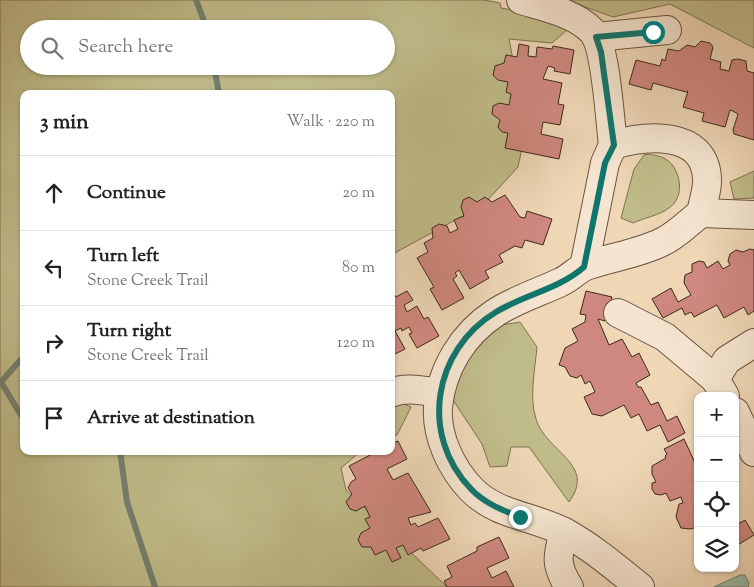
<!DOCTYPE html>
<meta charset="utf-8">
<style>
body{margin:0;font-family:"Sorts Mill Goudy",serif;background:#f2f2f2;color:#222}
.controls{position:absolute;right:15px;bottom:15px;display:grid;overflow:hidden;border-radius:10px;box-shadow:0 1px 4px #0004}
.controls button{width:45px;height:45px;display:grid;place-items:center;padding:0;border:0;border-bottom:1px solid #e0e0e0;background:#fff;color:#222;font:25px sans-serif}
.stop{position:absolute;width:15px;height:15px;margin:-11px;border:4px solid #0f766e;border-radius:50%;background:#fff}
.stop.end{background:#0f766e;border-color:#fff;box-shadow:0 1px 5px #0008}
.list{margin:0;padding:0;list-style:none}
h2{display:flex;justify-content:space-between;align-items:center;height:65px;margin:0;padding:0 20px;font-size:21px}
h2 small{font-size:16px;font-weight:400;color:#767676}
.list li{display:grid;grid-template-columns:32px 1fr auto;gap:15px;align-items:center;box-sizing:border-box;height:75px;padding:0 20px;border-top:1px solid #e0e0e0}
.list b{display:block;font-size:19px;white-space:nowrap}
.list p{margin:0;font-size:16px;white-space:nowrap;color:#767676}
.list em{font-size:16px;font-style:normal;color:#767676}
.icon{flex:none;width:28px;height:28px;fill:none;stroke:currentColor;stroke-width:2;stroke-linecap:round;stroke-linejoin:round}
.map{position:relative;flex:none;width:754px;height:587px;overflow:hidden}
.search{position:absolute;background:#fff;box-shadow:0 1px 4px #0004;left:20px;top:20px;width:375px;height:55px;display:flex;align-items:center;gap:12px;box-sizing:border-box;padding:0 18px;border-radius:28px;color:#767676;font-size:19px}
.panel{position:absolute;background:#fff;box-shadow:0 1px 4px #0004;left:20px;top:90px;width:375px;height:365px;border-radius:10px}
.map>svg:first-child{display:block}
.green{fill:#c0bc89;stroke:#7e7252;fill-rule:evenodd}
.water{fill:#9bbaa9;stroke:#758070}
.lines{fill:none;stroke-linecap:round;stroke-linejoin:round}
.stream{stroke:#758070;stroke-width:6}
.building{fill:#cf887f;stroke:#3d291a}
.minor-casing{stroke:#6a5441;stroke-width:30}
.minor{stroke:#f5e5d0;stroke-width:28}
.route{stroke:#0f766e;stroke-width:6}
</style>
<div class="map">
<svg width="754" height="587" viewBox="0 0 754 587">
<rect width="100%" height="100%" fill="#efd7b6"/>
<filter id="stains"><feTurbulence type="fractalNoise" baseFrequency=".004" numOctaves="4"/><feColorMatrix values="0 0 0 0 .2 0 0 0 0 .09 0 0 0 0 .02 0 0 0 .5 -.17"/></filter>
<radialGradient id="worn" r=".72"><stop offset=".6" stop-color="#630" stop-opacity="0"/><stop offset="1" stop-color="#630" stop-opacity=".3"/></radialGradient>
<g class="green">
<path d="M0,0H485L500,3L501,8L542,15L568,29L552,43L509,39L526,129L518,167L483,205L391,255V94H24V451H361L341,468L346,490L447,587H0ZM29,29H386V66H29Z"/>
<polygon points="566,0 754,0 754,48 670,4 613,17"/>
<path d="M649,154C653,155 660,156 664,158C681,167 686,197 669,208C660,215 644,218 633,223L621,218L634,169L644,155Z"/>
<polygon points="754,171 754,198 734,199 730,182"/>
<path d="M520,322L537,347C535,369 529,397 536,419C546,452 597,464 569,502L529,447H511L507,466L490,467L482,444L453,400C459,375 468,342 492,328C500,324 512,324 520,322Z"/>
<polygon points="393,399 411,407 397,435 391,436"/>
</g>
<polygon class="water" points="740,575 745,575 749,583 748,587 714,587"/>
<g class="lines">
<g class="stream">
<polyline points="196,0 207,29"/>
<polyline points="214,66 219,94"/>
<polyline points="24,356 1,382 24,420"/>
<polyline points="120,451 127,502 155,587"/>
</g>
</g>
<g class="building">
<polygon points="701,41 710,43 713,47 710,59 721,62 720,69 729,71 732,60 738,59 746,61 747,71 754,73 754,140 734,134 733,130 738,114 733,111 730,110 725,127 702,121 704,113 683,107 688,91 686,92 653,83 651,90 629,84 636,60 660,66 662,59 665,61 668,49 679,51 687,45 695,47"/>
<polygon points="519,44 529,46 528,56 536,57 537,47 552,49 553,46 574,50 570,74 554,71 555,68 548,66 543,79 562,83 558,104 564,105 560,125 543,122 541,134 563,139 559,159 505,148 508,133 502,132 498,127 500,120 492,114 493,106 499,103 509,105 511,94 506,92 508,82 498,80 493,75 495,66 504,63 506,55 517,57"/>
<polygon points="505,195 520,217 525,218 527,211 552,219 543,245 525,240 522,248 515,246 499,255 503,262 485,271 489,278 470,289 459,270 455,273 457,276 453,279 464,298 442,310 430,289 434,287 417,258 428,252 424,243 433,238 432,228 439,224 447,226 450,233 458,229 454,220 464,216 461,207 463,200 469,197 477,202 485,197 492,202"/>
<polygon points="750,249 754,250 754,311 748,315 744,307 724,318 717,305 694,317 691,312 685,315 682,308 663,318 652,299 671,288 678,302 691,295 684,283 685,275 692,272 692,264 699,261 704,262 707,268 718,261 723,269 730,265 728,261 730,254 736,250 743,252"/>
<polygon points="391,289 396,297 407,291 413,300 404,305 407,312 417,306 424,319 428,317 439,336 417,348 409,334 412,333 409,327 402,331 401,328 395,331 405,349 391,356"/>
<polygon points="586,291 612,297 605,321 598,319 609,345 622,339 632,357 639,353 650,375 636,383 638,387 641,387 651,405 658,402 667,421 677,416 685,433 668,442 660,425 647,431 639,414 631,418 624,405 602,416 592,414 584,397 595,392 590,381 585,384 581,375 577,378 570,376 565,367 559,365 565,348 578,341 572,329 585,322 586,315 580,314"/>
<polygon points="684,439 695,463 698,461 698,527 690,529 681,528 676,517 679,504 683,503 681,497 670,501 666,493 661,495 655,494 652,489 652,483 656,482 652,474 652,466 666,458 665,456 667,454 664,449"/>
<polygon points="398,441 407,459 387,469 393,480 408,473 431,512 408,518 411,525 415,523 418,527 438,518 450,539 423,551 421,548 408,555 403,545 396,548 401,558 392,562 386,550 375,555 371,547 362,547 358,540 361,533 370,528 365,519 370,517 365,506 356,511 350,509 346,502 352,494 348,488 351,482 356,479 349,466 378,451 391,451 391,444"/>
<polygon points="735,519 738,524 745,520 754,535 736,546"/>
<polygon points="499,537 509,558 487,568 492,578 506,571 514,587 447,587 444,581 452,577 447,566 477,551 477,547"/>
</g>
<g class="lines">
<defs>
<g id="minor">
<path d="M521,0C544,7 575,13 592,31C606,45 610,122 613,145"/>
<polyline points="596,37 667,30"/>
<polyline points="701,213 754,215"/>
<path d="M584,267L605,163L613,145C646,135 704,130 707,178C708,189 703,202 701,213C689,222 676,236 662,242C638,254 611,257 586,266C578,269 570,278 561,282C540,292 514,300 495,313C463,334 442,368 438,407C436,436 451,468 471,489C497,516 535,516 566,533C593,548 616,568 640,587"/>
<polyline points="618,313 665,337 715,379"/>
<path d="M391,393C405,386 425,391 440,393"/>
<polyline points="725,396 715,379 727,360 754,343"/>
<polyline points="735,412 754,452"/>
<path d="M564,532C557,556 555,565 569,587"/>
</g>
</defs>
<use href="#minor" class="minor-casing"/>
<use href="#minor" class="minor"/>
</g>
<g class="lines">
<path class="route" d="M520,517C502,510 484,503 471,489C419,435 433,350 496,312C524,295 559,289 584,267L605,163L614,145L601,52L596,37L653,32"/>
</g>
<rect width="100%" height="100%" filter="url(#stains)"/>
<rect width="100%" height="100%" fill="url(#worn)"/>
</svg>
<div class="controls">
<button>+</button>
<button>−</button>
<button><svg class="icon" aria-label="locate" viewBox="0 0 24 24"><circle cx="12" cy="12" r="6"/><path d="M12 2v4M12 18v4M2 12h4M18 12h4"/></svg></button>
<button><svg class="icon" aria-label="layers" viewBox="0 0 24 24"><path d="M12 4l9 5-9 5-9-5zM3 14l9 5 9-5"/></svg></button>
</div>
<div class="stop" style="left:653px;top:32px"></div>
<div class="stop end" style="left:520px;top:517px"></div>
<div class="search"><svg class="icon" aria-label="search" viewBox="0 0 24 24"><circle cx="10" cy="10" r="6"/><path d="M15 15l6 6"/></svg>Search here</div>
<section class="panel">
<h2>3 min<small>Walk · 220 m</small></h2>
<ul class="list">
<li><svg class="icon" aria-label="ahead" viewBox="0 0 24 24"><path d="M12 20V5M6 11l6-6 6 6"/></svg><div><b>Continue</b></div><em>20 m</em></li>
<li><svg class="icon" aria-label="left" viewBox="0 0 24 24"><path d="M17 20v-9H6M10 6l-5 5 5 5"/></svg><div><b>Turn left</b><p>Stone Creek Trail</p></div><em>80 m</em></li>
<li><svg class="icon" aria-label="right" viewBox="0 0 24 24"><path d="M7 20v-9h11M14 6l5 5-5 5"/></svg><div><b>Turn right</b><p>Stone Creek Trail</p></div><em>120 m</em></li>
<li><svg class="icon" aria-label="arrive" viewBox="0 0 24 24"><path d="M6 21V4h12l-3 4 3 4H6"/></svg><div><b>Arrive at destination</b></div></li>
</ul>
</section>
</div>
